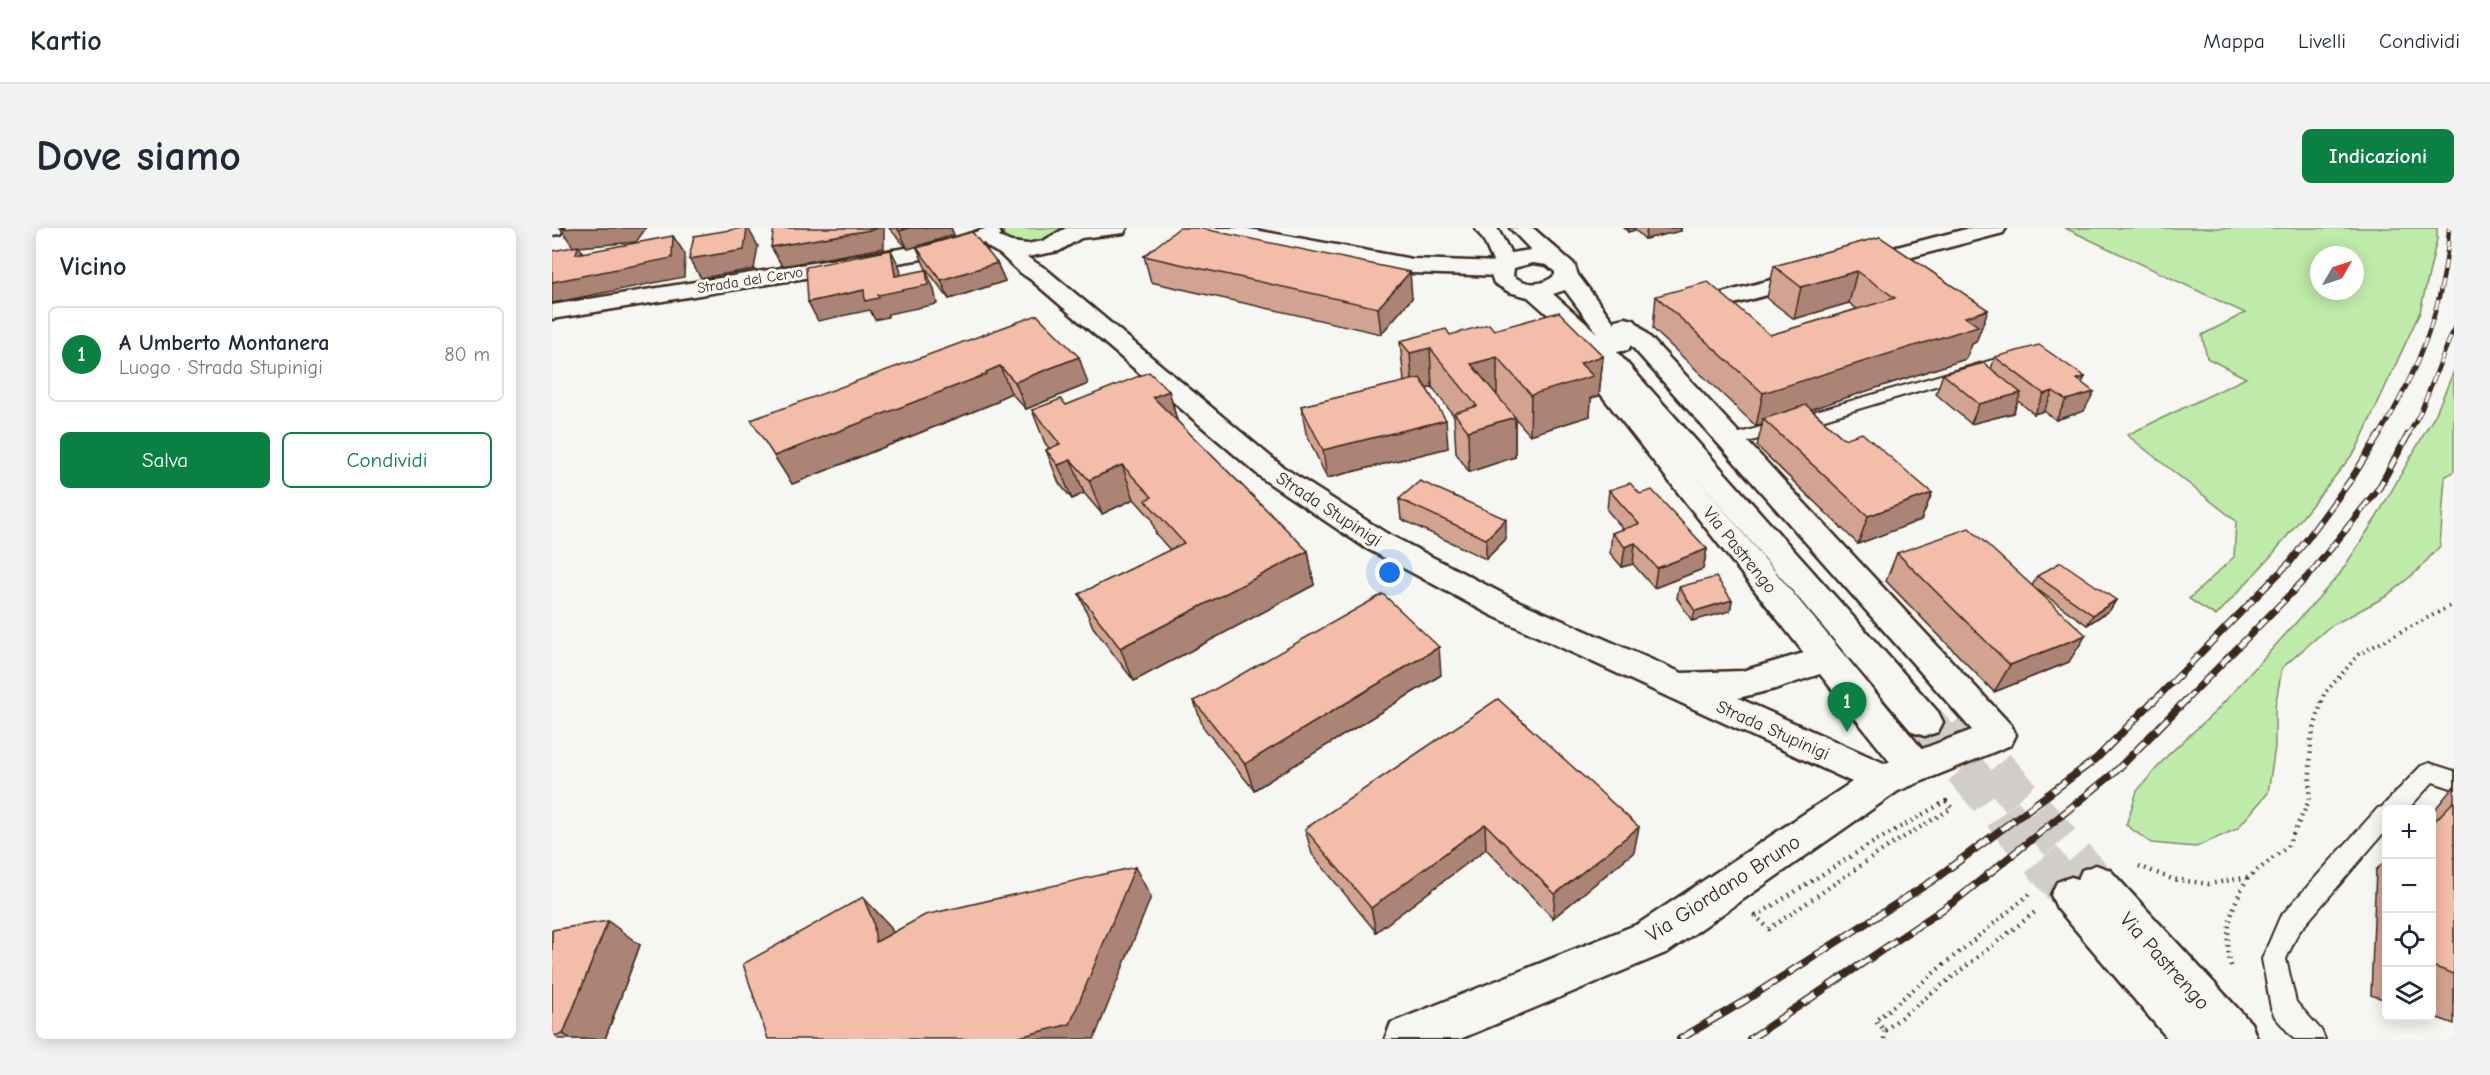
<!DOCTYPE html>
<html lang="it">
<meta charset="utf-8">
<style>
body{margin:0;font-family:"Comic Neue",sans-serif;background:#f2f2f3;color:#1f2937}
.controls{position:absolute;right:18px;bottom:18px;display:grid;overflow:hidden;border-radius:9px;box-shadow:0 3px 15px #0003}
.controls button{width:54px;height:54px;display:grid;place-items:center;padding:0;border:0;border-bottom:2px solid #e0e1e3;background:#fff;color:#1f2937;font:30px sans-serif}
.compass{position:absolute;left:1758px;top:18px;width:54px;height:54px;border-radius:50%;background:#fff;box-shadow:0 3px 15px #0003;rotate:51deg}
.you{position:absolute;left:838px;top:345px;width:21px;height:21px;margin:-15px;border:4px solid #fff;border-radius:50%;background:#1a73e8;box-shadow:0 0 0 9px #1a73e833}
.badge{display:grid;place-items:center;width:39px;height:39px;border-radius:50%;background:#0b8043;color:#fff;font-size:20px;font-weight:700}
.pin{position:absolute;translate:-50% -50px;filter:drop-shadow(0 2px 3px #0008)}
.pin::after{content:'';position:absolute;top:32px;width:21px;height:18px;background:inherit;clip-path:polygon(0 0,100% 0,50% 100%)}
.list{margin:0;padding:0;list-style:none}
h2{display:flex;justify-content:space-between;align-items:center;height:78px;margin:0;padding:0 24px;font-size:26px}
h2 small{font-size:20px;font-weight:400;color:#747a83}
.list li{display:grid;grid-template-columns:39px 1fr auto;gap:18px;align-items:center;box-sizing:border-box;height:96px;margin:0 12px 12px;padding:0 12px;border:2px solid #e0e1e3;border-radius:9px}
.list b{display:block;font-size:22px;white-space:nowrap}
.list p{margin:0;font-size:20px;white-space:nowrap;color:#747a83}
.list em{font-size:20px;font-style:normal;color:#747a83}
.actions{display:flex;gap:12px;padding:18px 24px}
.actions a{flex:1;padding:14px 0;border:2px solid #0b8043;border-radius:9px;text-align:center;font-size:21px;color:#0b8043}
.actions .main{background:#0b8043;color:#fff}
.icon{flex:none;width:33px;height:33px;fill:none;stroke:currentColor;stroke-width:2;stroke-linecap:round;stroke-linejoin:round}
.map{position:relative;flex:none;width:1902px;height:811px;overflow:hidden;border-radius:9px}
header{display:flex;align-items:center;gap:36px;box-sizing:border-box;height:84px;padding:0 30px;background:#fff;border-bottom:2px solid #e0e1e3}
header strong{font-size:28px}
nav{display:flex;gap:33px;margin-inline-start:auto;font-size:21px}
.intro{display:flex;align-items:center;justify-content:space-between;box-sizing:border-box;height:144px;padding:0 36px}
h1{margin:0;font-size:42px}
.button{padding:15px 27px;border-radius:9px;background:#0b8043;color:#fff;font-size:21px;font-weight:700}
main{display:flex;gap:36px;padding:0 36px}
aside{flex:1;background:#fff;border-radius:9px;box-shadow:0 3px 15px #0003}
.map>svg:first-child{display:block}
.green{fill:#beeba9;stroke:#7c8a64;stroke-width:1.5;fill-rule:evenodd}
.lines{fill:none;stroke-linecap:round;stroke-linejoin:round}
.secondary-tunnel{stroke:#d1cdc8;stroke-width:40;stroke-dasharray:40 20;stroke-linecap:butt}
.lane-casing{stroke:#3b2a1e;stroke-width:4}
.street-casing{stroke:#3b2a1e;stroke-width:5}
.secondary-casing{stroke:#3b2a1e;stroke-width:5}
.path-far1{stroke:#3b2a1e;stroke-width:4;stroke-dasharray:1.5 4.5;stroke-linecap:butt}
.path{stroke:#3b2a1e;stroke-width:4.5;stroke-dasharray:1.5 5;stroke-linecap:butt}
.lane{fill:#f6f6f2;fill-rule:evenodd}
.street{fill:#f6f6f2;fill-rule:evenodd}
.secondary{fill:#f6f6f2;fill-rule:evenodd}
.rail-far2-casing{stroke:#3b2a1e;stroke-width:4.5}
.rail-far1-casing{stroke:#3b2a1e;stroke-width:7}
.rail-casing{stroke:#3b2a1e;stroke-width:8}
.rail-far2{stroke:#f6f6f2;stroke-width:3;stroke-dasharray:10;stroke-linecap:butt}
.rail-far1{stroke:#f6f6f2;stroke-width:4.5;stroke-dasharray:13;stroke-linecap:butt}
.rail{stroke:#f6f6f2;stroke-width:5;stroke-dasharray:16;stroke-linecap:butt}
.wall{fill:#d2a391;stroke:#3b2a1e;stroke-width:1.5}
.shaded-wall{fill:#ab8476;stroke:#3b2a1e;stroke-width:1.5}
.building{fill:#f4bda9;stroke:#3b2a1e;stroke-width:1.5}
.labels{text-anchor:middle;stroke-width:6;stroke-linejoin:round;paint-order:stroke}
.far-street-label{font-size:15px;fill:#3b2a1e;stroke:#f6f6f2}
.street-label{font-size:18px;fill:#3b2a1e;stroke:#f6f6f2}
.near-street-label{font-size:21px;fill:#3b2a1e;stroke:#f6f6f2}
</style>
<header>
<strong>Kartio</strong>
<nav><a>Mappa</a><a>Livelli</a><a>Condividi</a></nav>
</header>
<div class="intro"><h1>Dove siamo</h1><a class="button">Indicazioni</a></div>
<main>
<aside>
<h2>Vicino<small></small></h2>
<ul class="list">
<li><span class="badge">1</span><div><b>A Umberto Montanera</b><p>Luogo · Strada Stupinigi</p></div><em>80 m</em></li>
</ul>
<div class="actions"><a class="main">Salva</a><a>Condividi</a></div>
</aside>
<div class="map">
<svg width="1902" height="811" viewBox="0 0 1902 811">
<rect width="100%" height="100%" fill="#f6f6f2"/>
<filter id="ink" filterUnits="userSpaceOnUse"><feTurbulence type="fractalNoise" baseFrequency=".0167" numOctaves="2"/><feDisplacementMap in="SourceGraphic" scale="12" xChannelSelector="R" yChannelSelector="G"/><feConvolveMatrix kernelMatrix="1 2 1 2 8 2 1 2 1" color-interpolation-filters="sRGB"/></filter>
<g filter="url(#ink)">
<g class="green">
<path d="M453,0H515C495,11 476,22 454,10L451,6Z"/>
<path d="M1513,0H1885V11L1868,84L1804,222L1720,327L1664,388L1637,371L1682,329L1684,293L1575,207L1694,150L1655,130L1650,107L1693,85ZM1767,27H1803V63H1767Z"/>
<polygon points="1902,143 1902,243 1893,249 1888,318 1865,343 1833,369 1777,399 1730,440 1723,479 1723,519 1716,565 1685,601 1644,619 1599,615 1574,597 1585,563 1616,527 1664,483 1787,347 1824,290 1884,185"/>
</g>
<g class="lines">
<g class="secondary-tunnel">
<polyline points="1373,494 1519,667"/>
<polyline points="1403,494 1544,655"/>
</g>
<defs>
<g id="lane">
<polygon points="1465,125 1472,129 1470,132 1186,217 1180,218 1172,213 1174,209"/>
<polygon points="1877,535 1902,543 1902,561 1881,554 1855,582 1834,582 1834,602 1746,705 1734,731 1744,774 1769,802 1773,811 1742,811 1723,789 1719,780 1710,731 1728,689 1826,580 1830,579 1869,538"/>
</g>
<g id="street">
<polygon points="0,0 12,0 8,6 0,7"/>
<path d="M436,0L446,1L449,6L447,9L459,14L475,16L491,13L514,0H575L572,5L529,10L507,23L475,29L494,41L731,239L834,305L961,371L1130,445L1190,443L1252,425L1011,118C1017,109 1023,108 1034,111L1037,116L1036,118L1370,521L1420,502L1061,97L1064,92L1073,90L1082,92L1459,497L1464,507L1459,517L1346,563L1116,724L908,811H833L839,795L1086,696L1300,554L939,387L812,319L711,251L478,51C466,44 458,35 448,26C442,22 436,21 432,15L395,27L0,91V77L391,14ZM1268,446L1338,534L1334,536L1186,470L1223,461Z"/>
<polygon points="646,0 692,0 860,31 949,34 957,36 960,41 957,46 949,48 860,45 657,6 649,5"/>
<polygon points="1418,0 1454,0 1451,5 1307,43 1299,41 1296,36 1299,31"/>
<polygon points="1260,41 1268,43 1271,48 1268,53 1133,89 1125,87 1121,82 1125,77"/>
</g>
<g id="secondary">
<path d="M923,0H945L959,25L979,22L958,0H981L1022,36L1026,47L1079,117L1076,122L1065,124L1386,484L1391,494L1386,504L1373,508L1360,504L1039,125L976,69L957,64L942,55L938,44L942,36L932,13ZM981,35L995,37L1003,44V47C991,58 975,58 961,48L962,40ZM1013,62L1045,105L1001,66Z"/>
<polygon points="1544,637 1558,642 1699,795 1705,811 1616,811 1505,680 1499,667 1505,654 1519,649 1526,651 1530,642"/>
</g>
</defs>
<use href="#lane" class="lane-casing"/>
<use href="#street" class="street-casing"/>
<use href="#secondary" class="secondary-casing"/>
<polyline class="path-far1" points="1770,474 1772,466 1807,426 1902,376"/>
<g class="path">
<polygon points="1394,573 1400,580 1337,618 1217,701 1204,688 1317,617"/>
<polyline points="1587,638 1620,651 1657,656 1697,649 1735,619 1757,573 1759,512 1770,472"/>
<path d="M1679,738C1671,704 1679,679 1696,649"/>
<polyline points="1333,802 1483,684"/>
<polyline points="1332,811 1333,802 1323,793 1479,665"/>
</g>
<use href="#lane" class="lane"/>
<use href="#street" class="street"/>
<use href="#secondary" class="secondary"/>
<defs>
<g id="rail-far2">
<path d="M1826,209C1865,146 1894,74 1897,0"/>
<polyline points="1855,209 1869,183 1902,100"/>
</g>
<g id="rail-far1">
<polyline points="1601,474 1739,333 1800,250 1827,207"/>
<polyline points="1632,474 1760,344 1827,260 1856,207"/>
</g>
<g id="rail">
<polyline points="1128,811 1194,772 1380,653 1544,531 1602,472"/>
<polyline points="1198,811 1403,673 1562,545 1634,472"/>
</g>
</defs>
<use href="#rail-far2" class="rail-far2-casing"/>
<use href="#rail-far1" class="rail-far1-casing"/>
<use href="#rail" class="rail-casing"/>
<use href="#rail-far2" class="rail-far2"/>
<use href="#rail-far1" class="rail-far1"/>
<use href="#rail" class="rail"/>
</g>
<g class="wall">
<polygon points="337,0 399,0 402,7 356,21"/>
<polygon points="1072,0 1129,0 1129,3 1093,11 1083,2 1076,4"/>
<polygon points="1328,9 1436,82 1424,114 1420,116 1414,131 1259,181 1292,211 1380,265 1369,292 1306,316 1205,218 1210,197 1204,198 1101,101 1104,68 1218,107 1305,81 1297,75 1242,91 1215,70 1222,38"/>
<polygon points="365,20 445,35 453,53 397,71 373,39"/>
<polygon points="592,28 860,70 829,106 599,54"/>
<polygon points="485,87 536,156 474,181 459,165 446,171 447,173 240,256"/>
<polygon points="942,102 1051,128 1047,168 1039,170 1038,188 978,207 963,190 963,229 917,244 904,225 902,188 880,159 875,161 896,220 775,250 754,205 749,178 852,154 848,113"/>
<polygon points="1443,129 1533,149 1530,155 1532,183 1504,192 1492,183 1482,186 1466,173 1461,185 1419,196 1384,166 1391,146 1439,141"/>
<polygon points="617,163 625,193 756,323 762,357 582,453 541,399 527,366 618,322 604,306 599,290 582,271 550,286 532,265 520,271 507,255 494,222 497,220 493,215 480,182"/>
<polygon points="1057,262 1088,266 1155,321 1151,341 1102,360 1081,336 1070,339 1058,325 1060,305 1071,301 1055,282"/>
<polygon points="847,271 954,311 934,331 849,291"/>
<polygon points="1345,325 1480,358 1485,348 1564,372 1558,382 1535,397 1487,363 1517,434 1442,464 1334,353"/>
<polygon points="1127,359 1180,372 1178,383 1140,393 1125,370"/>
<polygon points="889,447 702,562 651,499 642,473"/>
<polygon points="946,471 1082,624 1001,690 934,621 824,704 760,626 753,601"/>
<polygon points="1902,558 1902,796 1880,788 1880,585"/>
<polygon points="1834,632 1834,772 1819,767 1824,642"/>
<polygon points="0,702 88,717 53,811 0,811"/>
</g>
<g class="shaded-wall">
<polygon points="21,0 94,0 84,14 27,19 39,37 24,26 22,20 9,1"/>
<polygon points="196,0 206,18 202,41 149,50 137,31"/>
<polygon points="324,0 332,0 332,20 230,38 219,19"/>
<polygon points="357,0 399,0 402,7 356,21 347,3"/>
<polygon points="1076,0 1083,0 1083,2 1076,4"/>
<polygon points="1095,0 1129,0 1129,3 1093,11"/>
<polygon points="121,8 133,26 132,49 0,75 0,54"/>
<polygon points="339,22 348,40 351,62 374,42 382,61 385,76 336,86 336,89 323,92 318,82 266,93 256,74 312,62 326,67 343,48"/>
<polygon points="445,35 453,53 397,71 389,52"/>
<polygon points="1305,43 1297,75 1242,91 1249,59"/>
<polygon points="858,44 860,70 829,106 826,80"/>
<polygon points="1436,82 1424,114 1420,116 1414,131 1216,195 1211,191 1210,197 1204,198 1211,165 1413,89"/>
<polygon points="878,120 880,159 861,165 858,125"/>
<polygon points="1051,128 1047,168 1039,170 1038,188 978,207 979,167 1028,135"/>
<polygon points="527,129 536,156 474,181 463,154"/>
<polygon points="945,129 945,168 919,136"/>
<polygon points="448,138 459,165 446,171 447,173 240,256 222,228"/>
<polygon points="1533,149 1523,168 1525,151"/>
<polygon points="617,163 626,196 601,169"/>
<polygon points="1501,163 1492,183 1482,186 1492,166"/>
<polygon points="1542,164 1532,183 1504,192 1514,172"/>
<polygon points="1469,165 1461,185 1419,196 1427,176"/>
<polygon points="963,189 963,229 917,244 916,203"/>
<polygon points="894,192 896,220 775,250 771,222"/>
<polygon points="519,232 532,265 520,271 506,237"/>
<polygon points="570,237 582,271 550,286 537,252"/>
<polygon points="1380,265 1369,292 1306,316 1316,288"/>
<polygon points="954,291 954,311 934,331 934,311"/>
<polygon points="1083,315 1081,336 1070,339 1073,319"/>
<polygon points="1155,321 1151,341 1102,360 1105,340"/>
<polygon points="756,323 762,357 582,453 568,420"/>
<polygon points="1180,372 1178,383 1140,393 1143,383"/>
<polygon points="1564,372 1558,382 1535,397 1541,387"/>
<polygon points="1534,407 1517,434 1442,464 1458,437"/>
<polygon points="887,419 889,447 702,562 693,536"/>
<polygon points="933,596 934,621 824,704 819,680"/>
<polygon points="1087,599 1082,624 1001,690 1003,666"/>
<polygon points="583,639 599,669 542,811 459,811"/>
<polygon points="311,669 338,698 349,722 324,714"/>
<polygon points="56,693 88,717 53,811 19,811 11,806"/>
</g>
<g class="building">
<polygon points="190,0 195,0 192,22 137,31 142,8"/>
<polygon points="222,0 324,0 324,1 219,19"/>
<polygon points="345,0 357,0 347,3"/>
<polygon points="627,0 647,0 858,44 826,80 592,28"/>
<polygon points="420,4 445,35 389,52 365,20"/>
<polygon points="121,8 120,30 0,54 0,23 26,18 24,26"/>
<polygon points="1328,9 1436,82 1413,89 1426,98 1211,165 1104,68 1156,54 1218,107 1343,70 1305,43 1249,59 1222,38"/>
<polygon points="339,22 343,48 374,42 376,57 326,67 327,70 313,73 312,62 256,74 254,39"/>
<polygon points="1007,84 1051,128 1028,135 1041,148 979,167 945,129 919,136 963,189 916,203 902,185 925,178 878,120 858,125 848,113 894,101 898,107 937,96 942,102"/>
<polygon points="485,87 527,129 463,154 448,138 434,144 435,146 222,228 199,192"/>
<polygon points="1487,117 1533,149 1525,151 1542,164 1514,172 1501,163 1492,166 1443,129"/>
<polygon points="1432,135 1469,165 1427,176 1391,146"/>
<polygon points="597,144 617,163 601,169 756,323 568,420 527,366 632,315 593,272 600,269 570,237 537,252 519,232 506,237 494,222 508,216 480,182 509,171 514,177"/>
<polygon points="868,150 894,192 771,222 749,178"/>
<polygon points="1254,177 1292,211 1310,205 1380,265 1316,288 1211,191"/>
<polygon points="868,253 954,291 934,311 847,271"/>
<polygon points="1078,255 1088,266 1100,262 1155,321 1105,340 1083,315 1073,319 1060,305 1087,296 1057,262"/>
<polygon points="1417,300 1534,407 1458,437 1345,325"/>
<polygon points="1509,334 1564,372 1541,387 1485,348"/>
<polygon points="1164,349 1180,372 1143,383 1127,359"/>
<polygon points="831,366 887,419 693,536 642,473"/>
<polygon points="946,471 1087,599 1003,666 933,596 819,680 753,601"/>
<polygon points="1902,573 1902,746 1880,738 1880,596"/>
<polygon points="583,639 518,796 459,811 216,811 191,736 311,669 321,693 324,714 373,687"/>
<polygon points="56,693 11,806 0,808 0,702"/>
</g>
</g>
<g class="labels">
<g class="far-street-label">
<text transform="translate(198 52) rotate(-9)" y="5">Strada del Cervo</text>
</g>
<g class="street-label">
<text transform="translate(777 281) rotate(33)" y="6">Strada Stupinigi</text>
<text transform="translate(1188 322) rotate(51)" y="6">Via Pastrengo</text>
<text transform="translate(1221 502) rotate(24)" y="6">Strada Stupinigi</text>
</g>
<g class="near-street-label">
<text transform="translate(1171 660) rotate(-33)" y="7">Via Giordano Bruno</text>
<text transform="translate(1613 733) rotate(48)" y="7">Via Pastrengo</text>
</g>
</g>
</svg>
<div class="controls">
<button>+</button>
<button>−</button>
<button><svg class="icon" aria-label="locate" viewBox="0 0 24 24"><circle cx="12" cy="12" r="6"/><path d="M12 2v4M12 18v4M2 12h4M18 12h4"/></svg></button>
<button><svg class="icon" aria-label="layers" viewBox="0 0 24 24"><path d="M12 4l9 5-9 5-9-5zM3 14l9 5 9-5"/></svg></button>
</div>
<svg class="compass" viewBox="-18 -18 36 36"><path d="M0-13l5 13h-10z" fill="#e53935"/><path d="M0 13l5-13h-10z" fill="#747a83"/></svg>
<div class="you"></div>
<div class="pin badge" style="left:1295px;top:504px">1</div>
</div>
</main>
